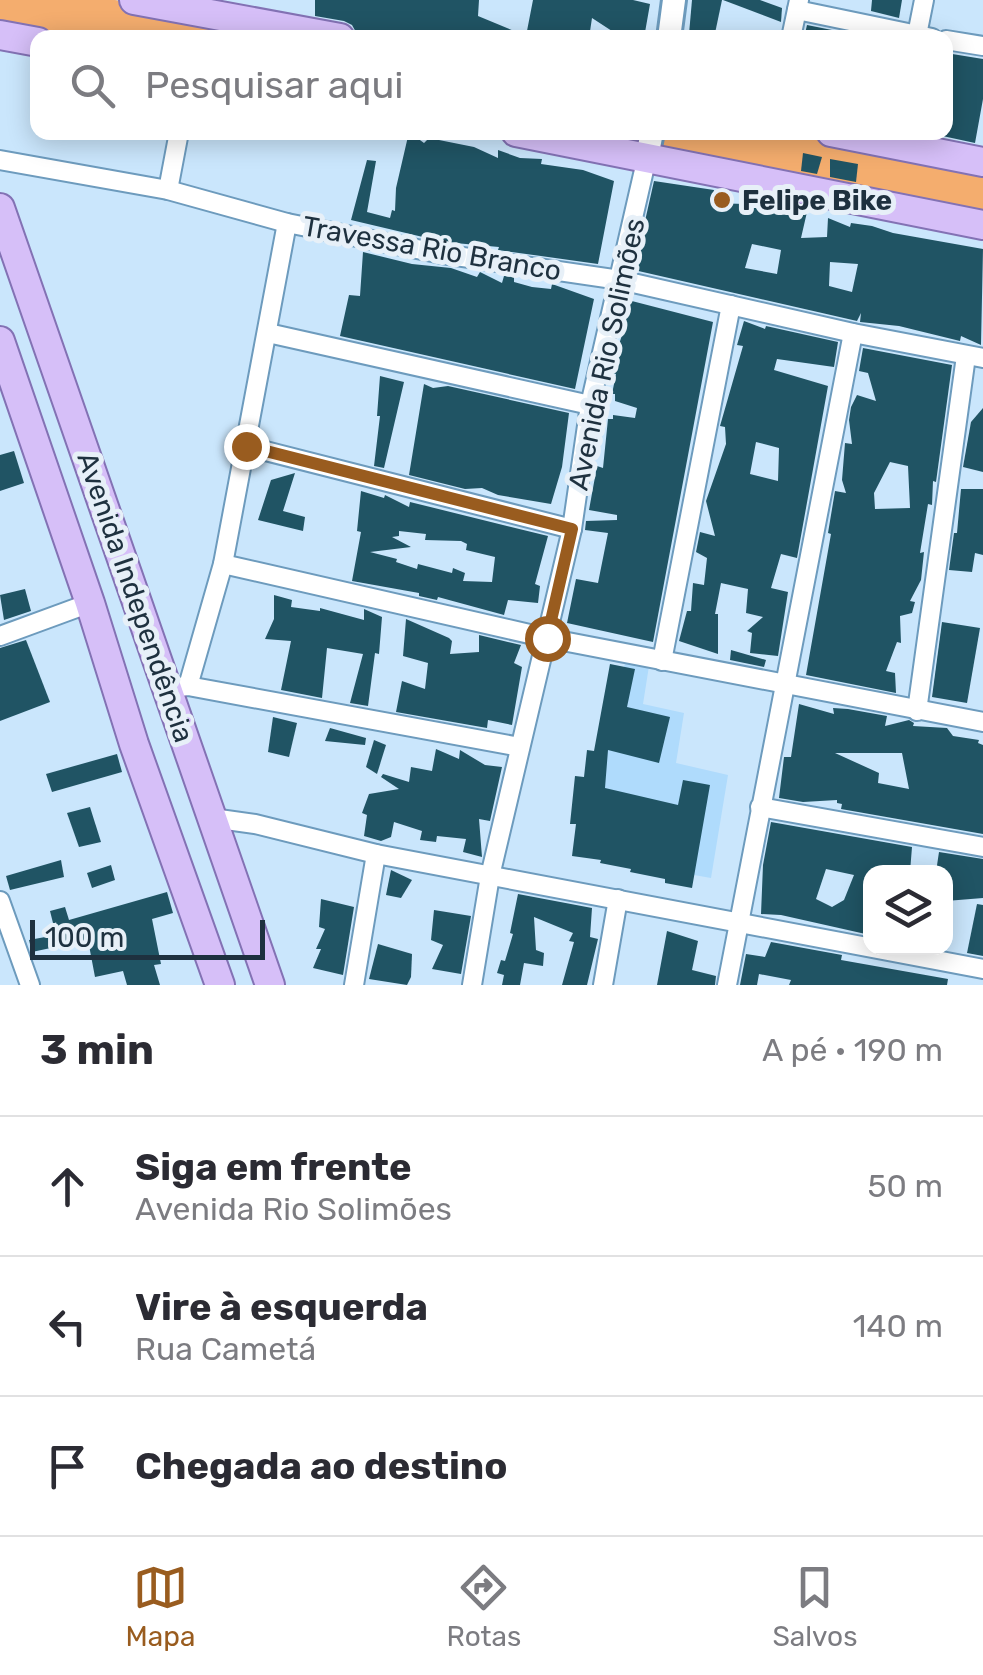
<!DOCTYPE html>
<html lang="pt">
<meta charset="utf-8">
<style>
body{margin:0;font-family:Rubik,sans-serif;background:#f2f2f3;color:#2b2b33}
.controls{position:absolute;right:30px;bottom:30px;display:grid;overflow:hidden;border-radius:20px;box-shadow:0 5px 25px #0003}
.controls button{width:90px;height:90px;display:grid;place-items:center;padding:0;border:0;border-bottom:2px solid #e1e1e2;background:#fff;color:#2b2b33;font:50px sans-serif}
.scale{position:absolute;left:30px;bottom:25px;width:235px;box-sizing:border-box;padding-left:10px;border:5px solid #1e313f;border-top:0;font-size:28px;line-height:35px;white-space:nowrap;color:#1e313f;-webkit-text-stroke:8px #e7f0f8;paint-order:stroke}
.stop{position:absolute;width:30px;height:30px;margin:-22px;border:8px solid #995c1f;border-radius:50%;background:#fff}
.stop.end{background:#995c1f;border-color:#fff;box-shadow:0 2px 10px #0008}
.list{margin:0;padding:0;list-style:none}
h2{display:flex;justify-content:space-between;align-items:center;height:130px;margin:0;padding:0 40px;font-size:42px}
h2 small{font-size:32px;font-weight:400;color:#7c7c81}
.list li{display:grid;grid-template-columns:65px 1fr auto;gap:30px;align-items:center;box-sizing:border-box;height:140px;padding:0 40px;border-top:2px solid #e1e1e2}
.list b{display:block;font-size:38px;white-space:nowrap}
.list p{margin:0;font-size:32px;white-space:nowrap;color:#7c7c81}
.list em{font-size:32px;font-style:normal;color:#7c7c81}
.icon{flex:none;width:55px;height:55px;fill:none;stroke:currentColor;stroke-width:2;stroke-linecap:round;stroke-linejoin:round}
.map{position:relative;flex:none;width:983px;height:985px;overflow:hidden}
.search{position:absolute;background:#fff;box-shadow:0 5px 25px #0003;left:30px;right:30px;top:30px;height:110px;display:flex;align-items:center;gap:25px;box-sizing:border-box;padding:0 35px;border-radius:20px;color:#7c7c81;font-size:38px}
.sheet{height:550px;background:#fff}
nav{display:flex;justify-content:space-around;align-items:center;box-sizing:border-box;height:140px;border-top:2px solid #e1e1e2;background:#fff;font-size:28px;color:#7c7c81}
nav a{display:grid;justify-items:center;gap:5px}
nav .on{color:#995c1f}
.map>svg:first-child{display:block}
.built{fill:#afdbfc}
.green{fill:#f4ad6e}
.building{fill:#205464;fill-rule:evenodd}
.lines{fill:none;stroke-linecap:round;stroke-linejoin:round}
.street-casing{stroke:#6d9bbd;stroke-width:22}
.secondary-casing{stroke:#6d9bbd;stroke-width:28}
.primary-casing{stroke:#8372b4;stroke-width:32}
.street{stroke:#fff;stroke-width:18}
.secondary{stroke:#fff;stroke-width:22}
.primary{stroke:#d6bff8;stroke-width:28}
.route{stroke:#995c1f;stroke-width:12}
.poi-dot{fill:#995c1f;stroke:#e7f0f8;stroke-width:4}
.labels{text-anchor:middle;stroke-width:10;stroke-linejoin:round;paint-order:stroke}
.poi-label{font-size:28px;font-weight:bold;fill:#1e313f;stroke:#e7f0f8;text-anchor:start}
.street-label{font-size:28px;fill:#1e313f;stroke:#e7f0f8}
</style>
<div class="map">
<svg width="983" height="985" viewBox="0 0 983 985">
<rect width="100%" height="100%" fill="#cae6fc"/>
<polygon class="built" points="626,661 649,666 643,704 684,713 676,763 728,775 711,878 581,855 587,774"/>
<g class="green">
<polygon points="0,0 115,0 320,37 38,38 0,34"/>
<polygon points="519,133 831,133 983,162 983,225"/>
</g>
<g class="building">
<polygon points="315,0 479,0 478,16 526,36 533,0 633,0 650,4 644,38 614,38 615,33 592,18 589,38 374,38 357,34 352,25 344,21 315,16"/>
<polygon points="692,0 722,0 714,38 689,34"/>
<polygon points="723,0 760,0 782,8 781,22"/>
<polygon points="872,0 902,0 899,18 871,11"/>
<polygon points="807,25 832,30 847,38 804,38"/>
<polygon points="946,53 983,59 983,99 975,143 924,132 946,132"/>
<polygon points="409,132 424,143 429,138 474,147 498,158 498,150 520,158 542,159 541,164 583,170 614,181 598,264 498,250 499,247 444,242 351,220 367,160 376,161 367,212 390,218 392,210 395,211 396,188"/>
<polygon points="803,153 822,157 817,174 801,171"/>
<polygon points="830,159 858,164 856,182 830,177"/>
<path d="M654,181L714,190L712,203L745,204L765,211L766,203L807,212L801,238L827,237L828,218L850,227L851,223L872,226L893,233L983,249L981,345L961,336L960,341L899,326L860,322L861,313L857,321L634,270ZM752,244L781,250L777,274L745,268ZM830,262L858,264L852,292L829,286Z"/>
<polygon points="363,252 412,264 451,268 477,277 480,272 502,283 504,276 514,277 514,282 532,287 551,289 552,284 594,299 575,389 340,336 349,295 360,296"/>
<polygon points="628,300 713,322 653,642 567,623 576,579 598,583 608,533 585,530 586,521 617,520 617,515 589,510 597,466 603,468 608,419 613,419 613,415 635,418 637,408 615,401 615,394 612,394 616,374 610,372 624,329"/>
<path d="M744,321L765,329L766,326L838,342L834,367L777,359L774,370L828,386L797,558L781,554L771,588L788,592L778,656L750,653L752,633L747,631L763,617L746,613L748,589L721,583L715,614H718V654L679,641L687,611H691L693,583L704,585L707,558L696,552L700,532L715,536L706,501L726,444L725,427L720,426L743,346L737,345ZM756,442L779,448L778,481L750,474Z"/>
<path d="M863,348L952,365L936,482L933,481L932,505L928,504L920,553L924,552L921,580L910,601L915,602L912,613L900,616L901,643L897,642L886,671L895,673L896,693L806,675L831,534L828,533L835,491L846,493L842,480L845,443L852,444L849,420L851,407L857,395L876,401L868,373L859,371ZM890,462L908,466L910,508L875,509L874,493Z"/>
<polygon points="380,376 404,382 384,468 374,466 380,416 377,416"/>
<polygon points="424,384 433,388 448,386 569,413 562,467 551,504 498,495 482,488 465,489 409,475"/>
<polygon points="983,408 983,472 963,467 971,422"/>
<polygon points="14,451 24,483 0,491 0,455"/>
<polygon points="295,473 283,511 305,517 303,531 258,520 271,480"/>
<polygon points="961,489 983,489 983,555 975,553 972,572 949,570 954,533 957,533"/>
<path d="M361,491L384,498L385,495L409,507L410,502L548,536L535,584L540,586L538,603L508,600L504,615L438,597L437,600L419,596V593L352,581L361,532L357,531ZM399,531L426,534L425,540L461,541L467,544L466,550L495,557L492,582L463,581L465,573L453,568L452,573L418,564L417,569L396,562L397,559L370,552L411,547L392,537L399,536Z"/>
<polygon points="25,589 31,611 4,620 0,595"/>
<polygon points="274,595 292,600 291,607 320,611 320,608 364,620 364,609 382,617 379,654 375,653 368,706 350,703 363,654 327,648 322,698 281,690 291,641 265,639 274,619"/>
<polygon points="406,619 449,638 452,641 450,654 479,652 479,635 521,645 514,663 522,667 512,725 488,720 487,728 396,712 402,681 425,689 428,663 403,656"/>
<polygon points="942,622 980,628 967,703 932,697"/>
<polygon points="26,640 50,702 0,721 0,648"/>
<polygon points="731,650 766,660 764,667 730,660"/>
<polygon points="610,664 635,669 627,707 670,717 659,763 608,750 605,788 678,805 683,780 710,785 692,888 665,883 665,879 630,872 631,869 600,863 601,860 572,856 576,824 570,824 575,776 584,777 587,750 594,751"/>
<path d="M799,704L834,714L833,708L848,709L887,716L885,726L909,720L914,723L913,726L947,728L953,736L979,740L978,743L983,745V834L841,809L842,804L837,803V800L803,802L779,798L784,757H791ZM835,753H902L909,789L878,783L879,773Z"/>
<polygon points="273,717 297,723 289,757 268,752"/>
<polygon points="330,728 366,738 365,745 325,741"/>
<polygon points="374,740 386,745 377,774 366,767"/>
<polygon points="436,749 459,759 460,750 485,765 502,767 490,821 479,819 482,857 463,852 466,839 437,836 436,842 420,840 422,831 394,822 391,837 381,841 364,836 367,815 362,813 369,794 399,789 381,777 383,774 409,782 411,767 432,771"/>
<polygon points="117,754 122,772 52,792 46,774"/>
<polygon points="90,807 101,842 79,847 67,813"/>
<path d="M771,822L912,847L910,872H870V935L781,915L761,914L763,865ZM826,869L854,875L844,900L832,907L816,899Z"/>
<polygon points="939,852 983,859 983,898 946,901 946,872 936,872"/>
<polygon points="61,860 64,877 10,890 6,876"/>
<polygon points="111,865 115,880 92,888 87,873"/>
<polygon points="391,870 412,880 401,898 386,895"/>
<polygon points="167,892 173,913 152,919 161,964 154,965 160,985 127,985 123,971 95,977 88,940 32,952 29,940 56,935 50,911 65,907 69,920"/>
<polygon points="518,894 592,908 590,937 598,939 587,985 562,985 574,942 569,941 573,933 534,917 536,950 544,953 543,966 524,963 520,985 502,985 504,975 497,973 501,960 505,961 513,934 510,933"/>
<polygon points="321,899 354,907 343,975 313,968 321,949 316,949 325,929 319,927"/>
<polygon points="977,904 983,905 983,956 967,953"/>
<polygon points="434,910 471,916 461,974 432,969 443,945 431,940"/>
<polygon points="667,931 698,941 692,970 716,976 715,985 657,985"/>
<polygon points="771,942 842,955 841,960 948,979 947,985 789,985 791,980 759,974 757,985 740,985 746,954 765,957"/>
<polygon points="378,944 412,954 411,977 407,985 369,979"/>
</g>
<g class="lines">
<defs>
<g id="street">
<polyline points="797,10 932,38"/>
<polyline points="917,35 924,0"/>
<polyline points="791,38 799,0"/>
<polyline points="946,40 983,46"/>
<polyline points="0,160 168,190 287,223 442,254 620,280 853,333 983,358"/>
<polyline points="168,190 179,132"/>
<polyline points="268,333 590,405"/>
<polyline points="246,446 572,529"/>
<polyline points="223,564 547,638 983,722"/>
<polyline points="0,636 90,603"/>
<polyline points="662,661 731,305"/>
<polyline points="188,686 223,564 287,223"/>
<polyline points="179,687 188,686 520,747"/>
<polyline points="917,711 966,356"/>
<polyline points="760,807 983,847"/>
<polyline points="212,818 255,824 376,854 983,969"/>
<polyline points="0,901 30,985"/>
<polyline points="354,985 376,854"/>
<polyline points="472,985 490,876 572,529 590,405 647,157"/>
<polyline points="603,985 618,899"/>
<polyline points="727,985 853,333"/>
</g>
<g id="secondary">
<polyline points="669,38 674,0"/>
<polyline points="647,157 652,132"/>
</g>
<g id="primary">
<polyline points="134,0 340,38"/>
<polyline points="0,35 38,42"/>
<polyline points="516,132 983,225"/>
<polyline points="831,132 983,162"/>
<polyline points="0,208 270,985"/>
<polyline points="0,341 90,603 134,744 220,985"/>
</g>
</defs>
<use href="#street" class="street-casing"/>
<use href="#secondary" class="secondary-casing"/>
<use href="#primary" class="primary-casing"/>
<use href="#street" class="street"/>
<use href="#secondary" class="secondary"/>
<use href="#primary" class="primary"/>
</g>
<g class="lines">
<polyline class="route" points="246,446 572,529 547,638"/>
</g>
<circle class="poi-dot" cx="722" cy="200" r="10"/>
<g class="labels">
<g class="poi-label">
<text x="742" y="210">Felipe Bike</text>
</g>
<g class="street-label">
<text transform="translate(432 248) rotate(10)" y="10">Travessa Rio Branco</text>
<text transform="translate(606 354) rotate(-78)" y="10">Avenida Rio Solimões</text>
<text transform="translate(136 597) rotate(71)" y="10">Avenida Independência</text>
</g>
</g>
</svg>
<div class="controls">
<button><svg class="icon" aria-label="layers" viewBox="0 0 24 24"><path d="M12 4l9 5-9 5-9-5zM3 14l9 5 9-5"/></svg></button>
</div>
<div class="scale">100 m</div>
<div class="stop" style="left:547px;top:638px"></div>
<div class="stop end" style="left:246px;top:446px"></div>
<div class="search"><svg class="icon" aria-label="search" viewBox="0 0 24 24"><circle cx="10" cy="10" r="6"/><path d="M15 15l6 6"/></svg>Pesquisar aqui</div>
</div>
<section class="sheet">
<h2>3 min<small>A pé · 190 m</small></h2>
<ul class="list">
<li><svg class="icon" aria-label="ahead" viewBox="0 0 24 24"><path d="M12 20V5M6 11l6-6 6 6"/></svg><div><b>Siga em frente</b><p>Avenida Rio Solimões</p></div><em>50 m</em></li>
<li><svg class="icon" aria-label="left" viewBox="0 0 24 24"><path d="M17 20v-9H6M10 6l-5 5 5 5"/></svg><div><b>Vire à esquerda</b><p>Rua Cametá</p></div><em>140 m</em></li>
<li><svg class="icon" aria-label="arrive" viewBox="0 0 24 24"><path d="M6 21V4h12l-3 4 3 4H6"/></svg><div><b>Chegada ao destino</b></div></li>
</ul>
</section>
<nav>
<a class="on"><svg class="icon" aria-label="map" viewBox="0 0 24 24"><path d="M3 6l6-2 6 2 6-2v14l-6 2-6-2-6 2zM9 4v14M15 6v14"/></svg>Mapa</a>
<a><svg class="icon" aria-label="directions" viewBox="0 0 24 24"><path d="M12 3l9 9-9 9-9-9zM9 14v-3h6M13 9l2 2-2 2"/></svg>Rotas</a>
<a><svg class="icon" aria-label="saved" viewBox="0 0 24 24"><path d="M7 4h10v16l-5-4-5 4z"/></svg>Salvos</a>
</nav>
